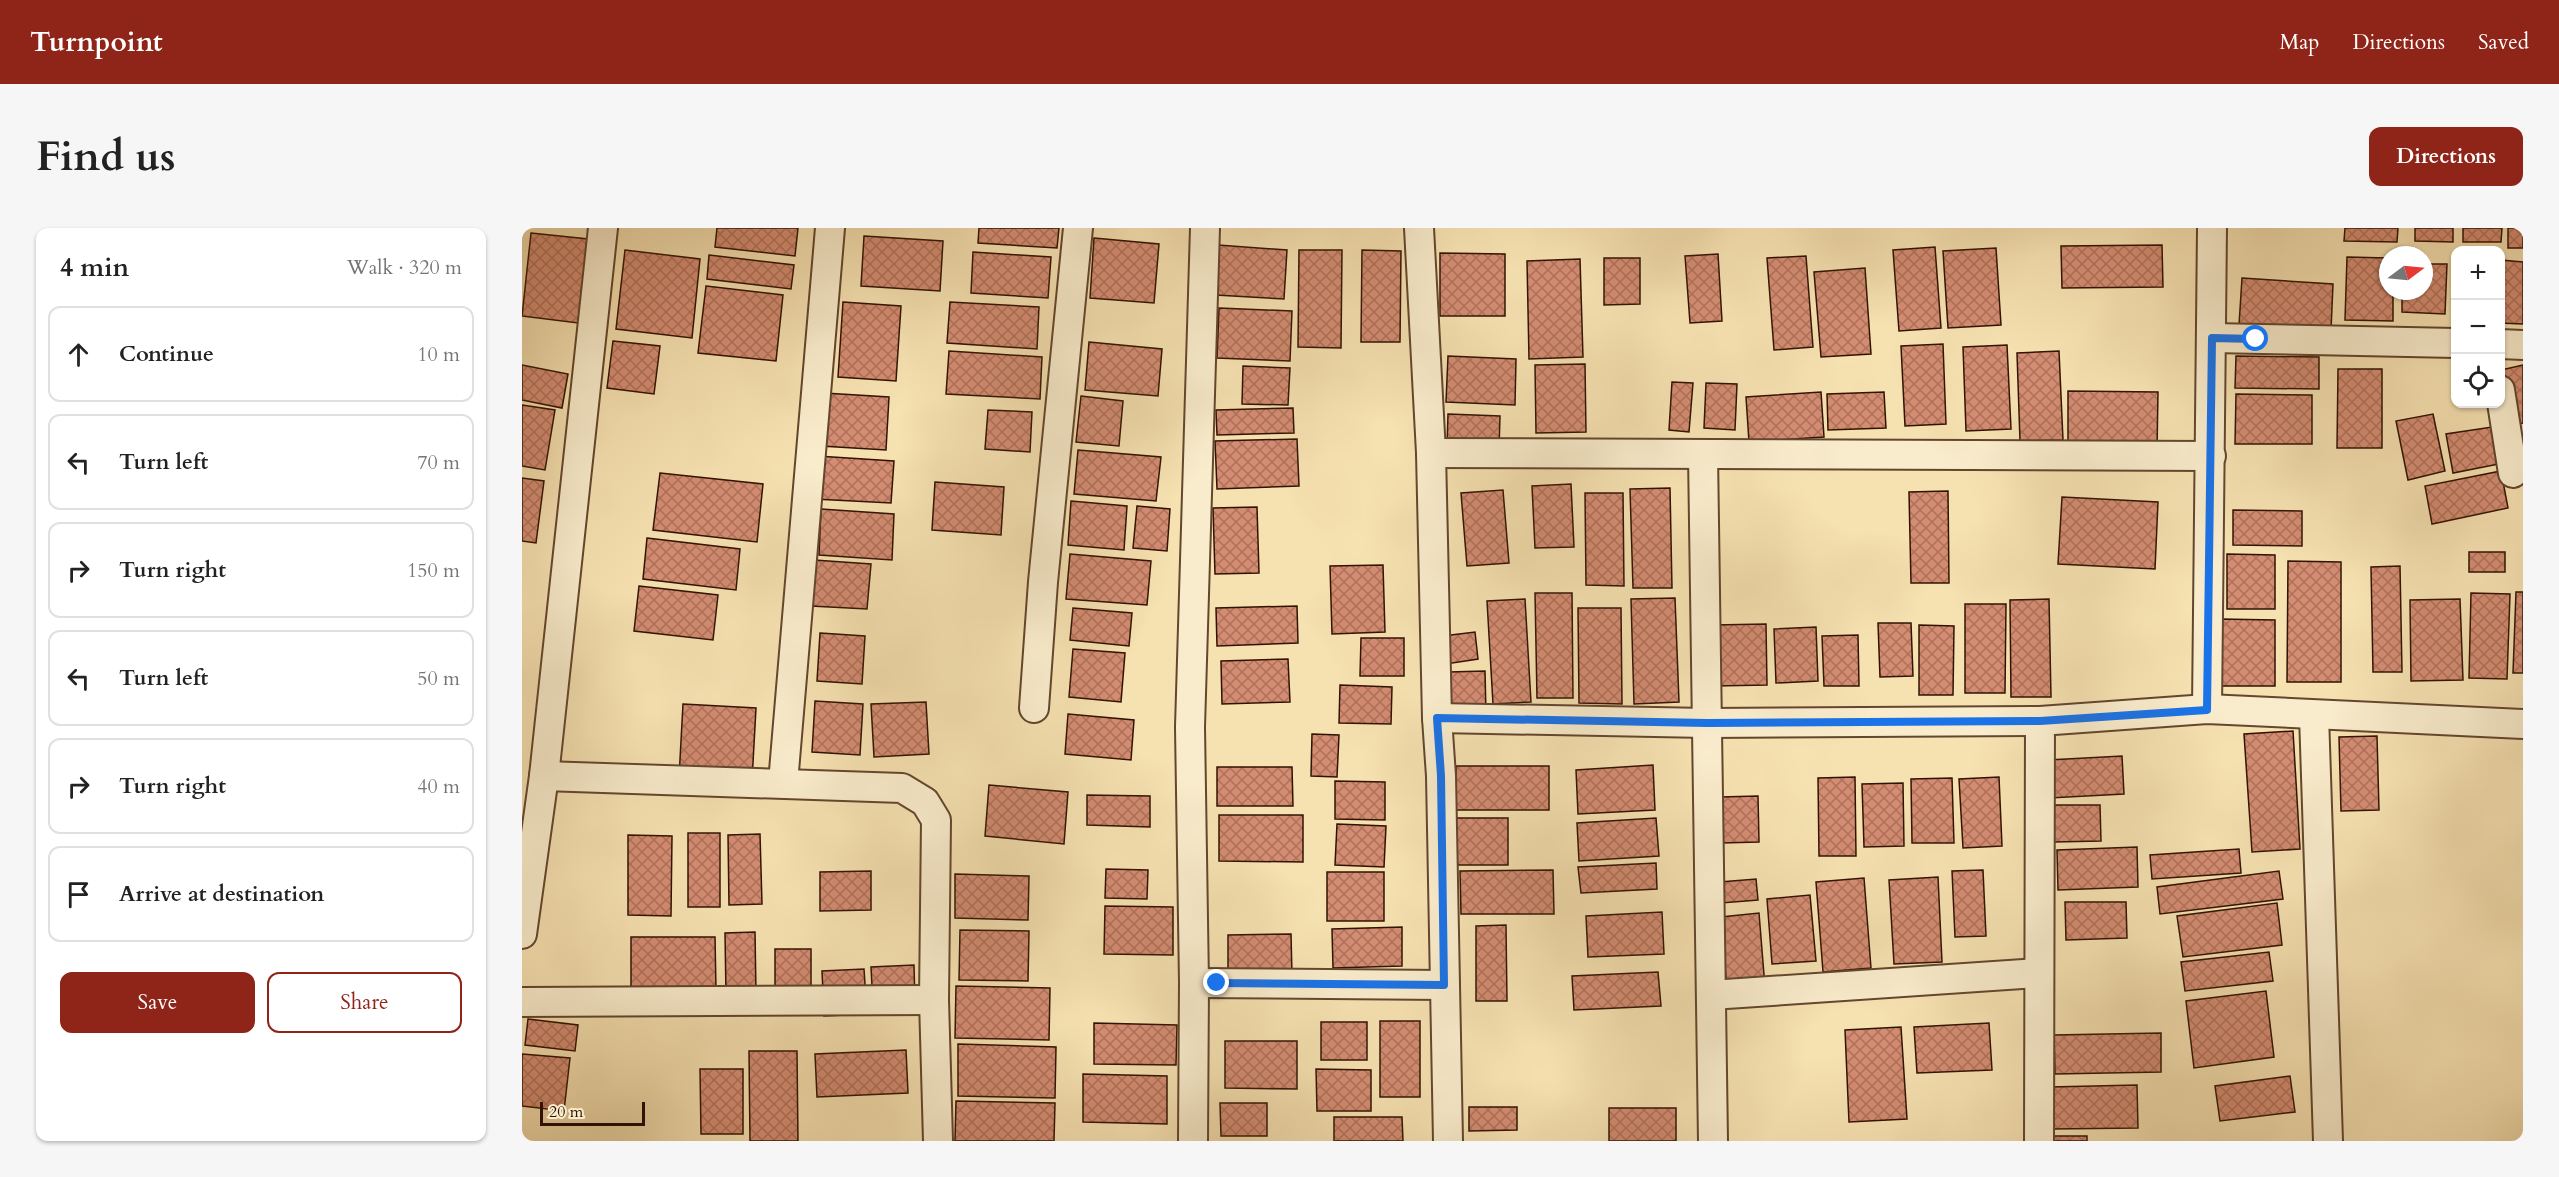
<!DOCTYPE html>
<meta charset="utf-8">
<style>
body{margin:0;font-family:Cardo,serif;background:#f6f6f6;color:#222}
.controls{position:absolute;right:18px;top:18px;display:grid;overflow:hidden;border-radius:12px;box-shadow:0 2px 4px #0004}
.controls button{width:54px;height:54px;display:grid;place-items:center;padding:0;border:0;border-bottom:2px solid #e0e0e0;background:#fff;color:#222;font:30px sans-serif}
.compass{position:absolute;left:1857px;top:18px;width:54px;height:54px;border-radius:50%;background:#fff;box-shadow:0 2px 4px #0004;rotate:74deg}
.scale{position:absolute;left:18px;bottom:15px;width:105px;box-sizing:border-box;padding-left:6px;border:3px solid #321303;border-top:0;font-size:16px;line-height:21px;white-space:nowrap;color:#321303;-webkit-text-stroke:4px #f9eccc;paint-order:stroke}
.stop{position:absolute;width:18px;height:18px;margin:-14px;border:4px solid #1a73e8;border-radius:50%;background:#fff}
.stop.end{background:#1a73e8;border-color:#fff;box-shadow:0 2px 6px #0008}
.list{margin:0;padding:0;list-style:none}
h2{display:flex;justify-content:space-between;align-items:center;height:78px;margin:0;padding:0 24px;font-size:26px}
h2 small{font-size:20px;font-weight:400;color:#767676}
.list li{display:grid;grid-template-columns:39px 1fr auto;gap:18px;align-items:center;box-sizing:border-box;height:96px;margin:0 12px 12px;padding:0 12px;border:2px solid #e0e0e0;border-radius:12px}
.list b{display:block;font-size:22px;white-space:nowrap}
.list em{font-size:20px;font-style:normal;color:#767676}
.actions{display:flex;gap:12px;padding:18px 24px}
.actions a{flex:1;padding:14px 0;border:2px solid #8f2418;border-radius:12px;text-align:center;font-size:21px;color:#8f2418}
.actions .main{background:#8f2418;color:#fff}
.icon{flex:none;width:33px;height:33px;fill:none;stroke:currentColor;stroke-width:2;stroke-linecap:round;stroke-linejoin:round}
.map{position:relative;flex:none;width:2001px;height:913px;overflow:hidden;border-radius:12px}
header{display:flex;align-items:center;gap:36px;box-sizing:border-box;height:84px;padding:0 30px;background:#8f2418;color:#fff}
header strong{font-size:28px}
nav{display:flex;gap:33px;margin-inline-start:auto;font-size:21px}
.intro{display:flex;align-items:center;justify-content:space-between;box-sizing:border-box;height:144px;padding:0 36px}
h1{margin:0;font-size:42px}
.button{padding:15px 27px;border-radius:12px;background:#8f2418;color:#fff;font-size:21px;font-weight:700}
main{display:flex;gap:36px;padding:0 36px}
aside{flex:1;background:#fff;border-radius:12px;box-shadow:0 2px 4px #0004}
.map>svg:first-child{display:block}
.building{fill:url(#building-cross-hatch);stroke:#321303;stroke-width:1.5}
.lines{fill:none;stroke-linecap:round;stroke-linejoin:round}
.minor-casing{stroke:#63462e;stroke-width:32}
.minor{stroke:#f9eccc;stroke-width:28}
.route{stroke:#1a73e8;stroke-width:8}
</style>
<header>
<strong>Turnpoint</strong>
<nav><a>Map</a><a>Directions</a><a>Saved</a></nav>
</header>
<div class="intro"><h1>Find us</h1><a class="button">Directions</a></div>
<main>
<aside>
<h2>4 min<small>Walk · 320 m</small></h2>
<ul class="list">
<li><svg class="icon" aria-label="ahead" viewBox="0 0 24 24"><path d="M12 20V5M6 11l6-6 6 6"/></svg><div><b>Continue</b></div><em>10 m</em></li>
<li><svg class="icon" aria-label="left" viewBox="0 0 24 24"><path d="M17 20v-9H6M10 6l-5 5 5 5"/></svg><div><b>Turn left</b></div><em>70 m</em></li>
<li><svg class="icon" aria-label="right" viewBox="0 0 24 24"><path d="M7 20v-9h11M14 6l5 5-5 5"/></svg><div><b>Turn right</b></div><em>150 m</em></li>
<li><svg class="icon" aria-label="left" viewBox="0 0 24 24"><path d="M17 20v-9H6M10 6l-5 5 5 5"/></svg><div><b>Turn left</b></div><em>50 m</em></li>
<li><svg class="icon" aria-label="right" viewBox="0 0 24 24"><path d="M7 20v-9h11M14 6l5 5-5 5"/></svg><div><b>Turn right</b></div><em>40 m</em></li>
<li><svg class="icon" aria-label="arrive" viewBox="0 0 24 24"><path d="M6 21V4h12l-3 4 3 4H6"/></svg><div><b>Arrive at destination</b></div></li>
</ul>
<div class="actions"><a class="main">Save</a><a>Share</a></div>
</aside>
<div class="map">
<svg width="2001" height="913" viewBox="0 0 2001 913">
<defs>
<pattern id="building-cross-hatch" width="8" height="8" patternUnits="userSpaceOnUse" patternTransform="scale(1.5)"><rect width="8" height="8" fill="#d48c72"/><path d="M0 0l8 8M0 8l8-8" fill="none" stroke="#ad715b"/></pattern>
</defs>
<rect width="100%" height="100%" fill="#f6e1b1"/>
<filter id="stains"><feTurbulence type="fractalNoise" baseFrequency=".00333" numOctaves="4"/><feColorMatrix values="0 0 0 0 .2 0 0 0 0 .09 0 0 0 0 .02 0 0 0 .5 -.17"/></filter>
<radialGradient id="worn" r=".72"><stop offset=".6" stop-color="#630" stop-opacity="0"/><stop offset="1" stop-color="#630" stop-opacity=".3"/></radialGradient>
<g class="building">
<polygon points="195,0 276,0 273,28 193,19"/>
<polygon points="457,0 537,0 535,20 456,15"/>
<polygon points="1823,0 1876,0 1875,14 1822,13"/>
<polygon points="1893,0 1931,0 1931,14 1893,13"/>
<polygon points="1941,0 1980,0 1979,14 1941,14"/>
<rect x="1986" y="0" width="15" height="20"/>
<polygon points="9,5 66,11 56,95 0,88"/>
<polygon points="342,8 421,13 418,63 339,58"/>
<polygon points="572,10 637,16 632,75 568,70"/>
<polygon points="696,17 765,22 762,71 694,67"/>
<polygon points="1640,17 1641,59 1540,60 1539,18"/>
<polygon points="1413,19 1419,100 1377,103 1371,22"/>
<polygon points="1474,20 1479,97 1426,100 1421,23"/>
<polygon points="103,22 178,31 170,110 94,101"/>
<polygon points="777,22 820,22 819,120 776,119"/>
<polygon points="840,22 879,23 878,114 839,114"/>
<polygon points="451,24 529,29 526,70 449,65"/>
<polygon points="918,25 983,26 983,88 918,88"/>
<polygon points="1196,26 1200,93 1168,95 1163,28"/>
<polygon points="187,27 272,37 269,61 185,51"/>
<polygon points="1284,28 1291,119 1252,122 1245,30"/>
<polygon points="1825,29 1866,30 1866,63 1871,63 1871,93 1823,92"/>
<polygon points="1082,30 1118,30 1118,76 1082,77"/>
<polygon points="1058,31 1061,129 1007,131 1005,33"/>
<polygon points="1979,32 2001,34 2001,96 1978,95"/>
<polygon points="1902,36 1925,36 1923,86 1880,84 1880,63 1902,63"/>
<polygon points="1343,40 1349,126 1299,129 1292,44"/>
<polygon points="1720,50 1811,56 1809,102 1717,97"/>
<polygon points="184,58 261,67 254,133 176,125"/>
<polygon points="321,74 379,78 374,153 316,149"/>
<polygon points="428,74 517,79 515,121 425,115"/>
<polygon points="697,80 770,83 768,133 695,130"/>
<polygon points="91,113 138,118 132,166 85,160"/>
<polygon points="567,114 640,121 636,168 563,162"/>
<polygon points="1421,116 1424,196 1383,198 1379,118"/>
<polygon points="1485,117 1489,201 1444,203 1441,119"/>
<polygon points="427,123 520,129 518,171 424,166"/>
<polygon points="1537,123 1541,212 1498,213 1495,125"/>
<polygon points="926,128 994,131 993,177 924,174"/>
<polygon points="1714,128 1797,129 1797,161 1713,160"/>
<polygon points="1063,136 1064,204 1014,205 1013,137"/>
<polygon points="0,137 46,146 40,180 0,172"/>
<polygon points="2001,137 2001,195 1992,197 1979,142"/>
<polygon points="721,138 768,140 766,177 720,176"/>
<polygon points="1816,141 1860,141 1860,220 1815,220"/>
<polygon points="1150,154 1171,155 1167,204 1147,202"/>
<polygon points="1184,155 1215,156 1213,202 1182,200"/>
<polygon points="1546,163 1636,164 1635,223 1546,223"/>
<polygon points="1299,164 1302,209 1227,214 1224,169"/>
<polygon points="1362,164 1364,200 1306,202 1305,166"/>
<polygon points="302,165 367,169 364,222 299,218"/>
<polygon points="1714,166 1790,167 1790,216 1713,216"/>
<polygon points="559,168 601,173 597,218 554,214"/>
<polygon points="0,177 33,182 23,242 0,238"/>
<polygon points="771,180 772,205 695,207 694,182"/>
<polygon points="466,182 510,184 508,224 463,221"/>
<polygon points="926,186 978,188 977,220 925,219"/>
<polygon points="1911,186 1923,243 1886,252 1874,193"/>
<polygon points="1970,199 1977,236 1931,245 1924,206"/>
<polygon points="775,211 777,258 695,261 693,213"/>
<polygon points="556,222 639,229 634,273 552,266"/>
<polygon points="295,228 372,233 369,275 292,271"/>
<polygon points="1979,243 1986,280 1910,296 1903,258"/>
<polygon points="138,245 241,256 235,314 131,302"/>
<polygon points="0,250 22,253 14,315 0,313"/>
<polygon points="413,254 482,259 479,307 410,302"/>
<polygon points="1049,256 1052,319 1013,320 1010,258"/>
<polygon points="1148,260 1150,360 1111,360 1108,261"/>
<polygon points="981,262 987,335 945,338 939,265"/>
<polygon points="1426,263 1427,355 1389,355 1387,264"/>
<polygon points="1063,265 1101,265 1102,358 1064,357"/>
<polygon points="1540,269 1636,274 1633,341 1536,336"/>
<polygon points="549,273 605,278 602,322 546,317"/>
<polygon points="615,278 648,281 645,323 611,320"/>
<polygon points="735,279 737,345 693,346 691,280"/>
<polygon points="299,281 372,286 370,332 297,327"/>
<polygon points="1711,282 1780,283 1780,318 1711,317"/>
<polygon points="125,310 218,321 214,362 121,351"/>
<rect x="1947" y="324" width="36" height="20"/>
<polygon points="548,326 629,333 625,377 544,371"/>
<polygon points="1705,326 1753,327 1753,381 1705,381"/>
<polygon points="292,332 349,336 345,381 289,378"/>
<polygon points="1766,333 1819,334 1819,454 1765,454"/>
<polygon points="861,337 863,404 810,406 808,338"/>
<polygon points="1878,338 1880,444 1851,444 1849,339"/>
<polygon points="117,358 196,367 191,412 112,403"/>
<polygon points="1994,364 2001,364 2001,445 1991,445"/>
<polygon points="1013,365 1050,365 1051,470 1015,470"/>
<polygon points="1949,365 1988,366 1985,451 1947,450"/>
<polygon points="1153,370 1157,474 1112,476 1109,371"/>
<polygon points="1003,371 1009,474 971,476 965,373"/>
<polygon points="1527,371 1529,469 1489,469 1488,372"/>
<polygon points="1938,371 1941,452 1889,453 1888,372"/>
<polygon points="1443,376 1484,376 1483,465 1443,465"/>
<polygon points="775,378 776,415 695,418 694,380"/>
<polygon points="551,380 610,385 607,418 548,412"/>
<polygon points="1056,380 1099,380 1100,476 1057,475"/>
<polygon points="1698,391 1753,392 1753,458 1698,458"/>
<polygon points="1356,395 1389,395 1391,448 1358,449"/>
<polygon points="1244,396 1245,457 1192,458 1191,397"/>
<polygon points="1397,397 1432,398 1431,467 1397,467"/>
<polygon points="1294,399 1296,453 1254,455 1252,401"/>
<polygon points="953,404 956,431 924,436 921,408"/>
<polygon points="298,405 343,408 340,456 295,453"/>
<polygon points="1336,407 1337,458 1302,458 1300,408"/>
<polygon points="839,410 882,410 882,448 838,448"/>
<polygon points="551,421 603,425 599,474 547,469"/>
<polygon points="766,431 768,474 700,476 699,433"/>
<polygon points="963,443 964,486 929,488 927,444"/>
<polygon points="818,457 870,459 869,496 817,495"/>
<polygon points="293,473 341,476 338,527 290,524"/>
<polygon points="404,474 407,526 352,529 349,476"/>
<polygon points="161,476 234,480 230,553 157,550"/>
<polygon points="546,486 612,492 609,532 543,526"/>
<polygon points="1771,503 1778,621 1730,624 1722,506"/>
<polygon points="790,506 817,507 815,549 789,548"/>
<polygon points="1855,508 1857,582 1819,583 1817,509"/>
<polygon points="1600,528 1602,566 1527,570 1526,532"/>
<polygon points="1131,537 1133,582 1056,586 1054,542"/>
<rect x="934" y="538" width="93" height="44"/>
<polygon points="695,539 770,539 771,578 695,578"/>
<polygon points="1333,549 1334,628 1297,628 1296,550"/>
<polygon points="1477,549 1480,618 1441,620 1437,551"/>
<polygon points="1430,550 1432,615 1390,615 1389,551"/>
<polygon points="813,553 863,554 863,592 813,591"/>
<polygon points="1381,555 1382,618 1342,619 1340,556"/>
<polygon points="467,557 546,564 542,616 463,608"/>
<polygon points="565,567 628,568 628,599 565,597"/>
<polygon points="1236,568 1237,614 1199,615 1198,569"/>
<polygon points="1531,577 1578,577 1579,613 1532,614"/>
<polygon points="697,587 781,587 781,634 697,633"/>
<rect x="931" y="590" width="55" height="47"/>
<polygon points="1134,590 1137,628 1057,633 1055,595"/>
<polygon points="815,596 864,598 862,639 813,637"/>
<rect x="166" y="605" width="32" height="74"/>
<polygon points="238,606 240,676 207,677 206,607"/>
<polygon points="106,607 150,608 149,688 106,687"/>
<polygon points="1615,619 1616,659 1536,662 1535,622"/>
<polygon points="1717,621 1719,645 1630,651 1628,627"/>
<polygon points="1134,635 1135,661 1059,665 1056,639"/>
<polygon points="584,641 626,642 625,671 583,670"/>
<polygon points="1031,642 1032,686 939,686 938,643"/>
<polygon points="1461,642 1464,708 1433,709 1430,643"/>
<polygon points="349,643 349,682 298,683 298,644"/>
<polygon points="1757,643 1761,671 1638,686 1635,659"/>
<rect x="805" y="644" width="57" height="49"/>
<polygon points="433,646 507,648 506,692 433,690"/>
<polygon points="1416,649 1420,734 1372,736 1367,652"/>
<polygon points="1342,650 1349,740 1301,744 1294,654"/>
<polygon points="1234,651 1236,672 1199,675 1198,654"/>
<polygon points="1288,667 1294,733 1250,736 1245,671"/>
<polygon points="1543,674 1604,674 1605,710 1544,712"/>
<polygon points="1755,675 1760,717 1661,729 1655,688"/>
<polygon points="583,678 651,679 651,727 582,726"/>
<polygon points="1140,684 1142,726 1066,729 1064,688"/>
<polygon points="1237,685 1243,759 1205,762 1199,689"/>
<polygon points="984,697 985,773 954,773 954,698"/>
<polygon points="880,699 880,738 811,740 810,701"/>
<polygon points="438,702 507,703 506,753 437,752"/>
<polygon points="233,704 234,766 204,767 203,705"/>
<polygon points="769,706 770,748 706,749 706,707"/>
<polygon points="109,709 193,709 194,762 109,762"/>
<rect x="253" y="721" width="36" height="49"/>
<polygon points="1747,724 1751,753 1663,763 1659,734"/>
<polygon points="392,737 393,776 351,778 349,739"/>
<polygon points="342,741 345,786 302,788 300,743"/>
<polygon points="1136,744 1139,778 1052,782 1050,748"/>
<polygon points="434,758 528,760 527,812 433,810"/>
<polygon points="1744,763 1752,829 1672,840 1664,773"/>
<polygon points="6,791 56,797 53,823 3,817"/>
<rect x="858" y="793" width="40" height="76"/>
<rect x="799" y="794" width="46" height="38"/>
<polygon points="572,795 655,797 654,837 572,836"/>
<polygon points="1467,795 1470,842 1395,845 1392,799"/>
<polygon points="1379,799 1385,891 1327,894 1323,802"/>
<polygon points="1639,805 1639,844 1533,846 1532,807"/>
<polygon points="703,813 775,813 775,861 703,860"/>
<polygon points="436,816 534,819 533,870 436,868"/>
<polygon points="384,822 386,865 295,869 293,826"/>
<polygon points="227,823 275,823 276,913 228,913"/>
<polygon points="0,826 48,830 42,883 0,878"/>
<polygon points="178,841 221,841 221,906 179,906"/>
<polygon points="794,841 849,842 849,883 795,883"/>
<polygon points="561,846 645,848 645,896 561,894"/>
<polygon points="1768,848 1773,884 1698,893 1693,858"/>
<polygon points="1615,857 1616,900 1529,901 1528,859"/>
<polygon points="434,873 533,875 532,913 433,913"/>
<polygon points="698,875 745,875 745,908 699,908"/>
<polygon points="947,879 995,879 995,902 947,903"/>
<rect x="1087" y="880" width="67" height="33"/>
<polygon points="812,889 880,889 881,913 812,913"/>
<rect x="1523" y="908" width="42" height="5"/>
</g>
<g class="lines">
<defs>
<g id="minor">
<polyline points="897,0 909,225 915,490 919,548 926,913"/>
<polyline points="1690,110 1934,115"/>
<polyline points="1978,116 2001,117"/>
<polyline points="1978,162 1991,245"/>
<polyline points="909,225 1689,228"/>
<polyline points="1181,226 1191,913"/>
<polyline points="512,480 521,354 556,0"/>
<polyline points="1685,481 1690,0"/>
<polyline points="1792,487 1806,913"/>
<polyline points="915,490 1185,495 1518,493"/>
<polyline points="22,548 81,0"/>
<polyline points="261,555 308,0"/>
<polyline points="0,706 22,548 380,560 403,574 414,592 412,772 416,913"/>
<polyline points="672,755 922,757"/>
<polyline points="1189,767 1517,745"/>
<polyline points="0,774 412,772"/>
<polyline points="671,913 672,755 668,499 683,0"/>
<polyline points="1517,913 1518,493 1685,481 2001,496"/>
</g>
</defs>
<use href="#minor" class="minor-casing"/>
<use href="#minor" class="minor"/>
</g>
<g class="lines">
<polyline class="route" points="695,755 922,757 919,548 915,490 1185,495 1518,493 1685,482 1690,110 1734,111"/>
</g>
<rect width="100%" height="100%" filter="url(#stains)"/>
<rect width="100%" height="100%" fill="url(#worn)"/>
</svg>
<div class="controls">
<button>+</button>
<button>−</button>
<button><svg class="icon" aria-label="locate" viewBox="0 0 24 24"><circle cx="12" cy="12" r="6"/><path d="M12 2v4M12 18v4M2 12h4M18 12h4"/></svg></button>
</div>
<svg class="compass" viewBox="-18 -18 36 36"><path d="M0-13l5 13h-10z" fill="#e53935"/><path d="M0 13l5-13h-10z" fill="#767676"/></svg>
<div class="scale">20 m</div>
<div class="stop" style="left:1734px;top:111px"></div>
<div class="stop end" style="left:695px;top:755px"></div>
</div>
</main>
